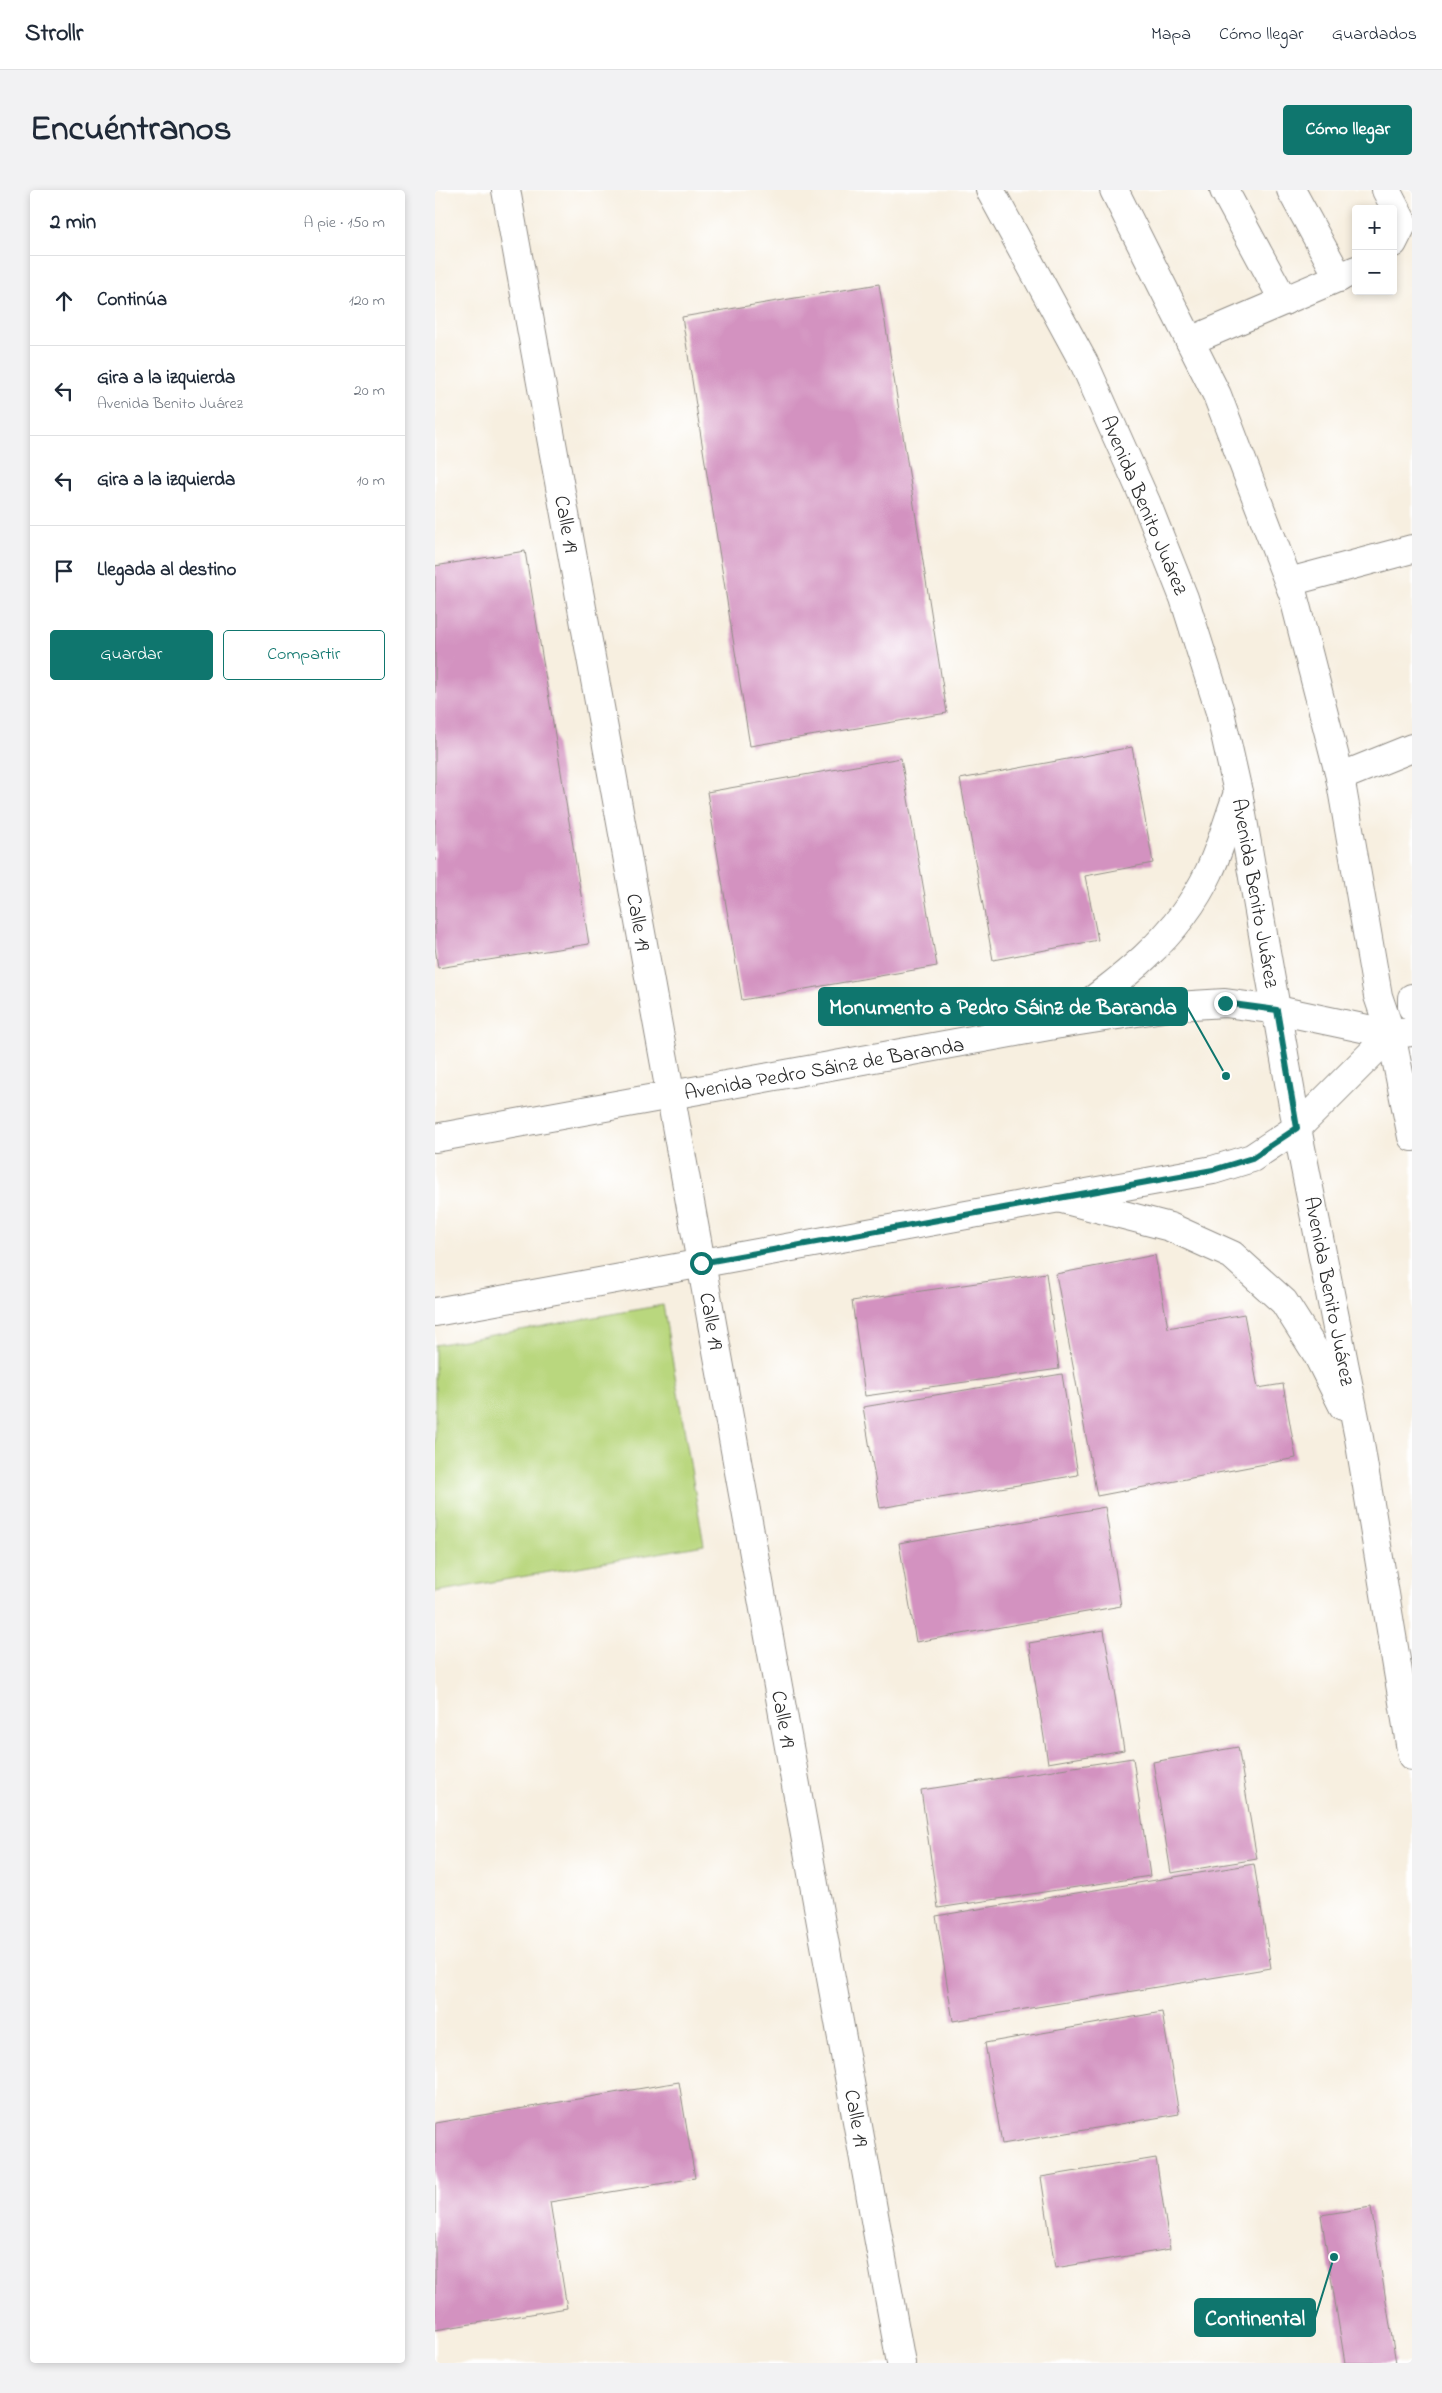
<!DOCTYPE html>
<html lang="es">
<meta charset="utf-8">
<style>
body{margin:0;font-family:"Indie Flower",sans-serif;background:#f2f2f3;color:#1f2937}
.controls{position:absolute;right:15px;top:15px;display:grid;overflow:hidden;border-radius:5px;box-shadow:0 2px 8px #0003}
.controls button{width:45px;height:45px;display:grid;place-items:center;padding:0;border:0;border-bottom:1px solid #e0e1e3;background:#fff;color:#1f2937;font:25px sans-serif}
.stop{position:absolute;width:15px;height:15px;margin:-11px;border:4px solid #0f766e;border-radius:50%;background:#fff}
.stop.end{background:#0f766e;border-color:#fff;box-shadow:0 1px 5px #0008}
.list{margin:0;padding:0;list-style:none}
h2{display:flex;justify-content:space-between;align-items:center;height:65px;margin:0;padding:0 20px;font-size:21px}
h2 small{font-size:16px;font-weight:400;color:#747a83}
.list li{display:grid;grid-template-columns:32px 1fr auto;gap:15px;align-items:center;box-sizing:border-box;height:90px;padding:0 20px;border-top:1px solid #e0e1e3}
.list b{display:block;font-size:19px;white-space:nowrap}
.list p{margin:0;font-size:16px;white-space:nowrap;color:#747a83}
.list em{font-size:16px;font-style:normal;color:#747a83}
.actions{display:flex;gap:10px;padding:15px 20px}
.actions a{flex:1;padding:11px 0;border:1px solid #0f766e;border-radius:5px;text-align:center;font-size:18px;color:#0f766e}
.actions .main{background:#0f766e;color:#fff}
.icon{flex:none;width:28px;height:28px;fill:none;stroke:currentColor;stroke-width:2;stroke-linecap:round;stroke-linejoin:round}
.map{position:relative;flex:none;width:977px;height:2173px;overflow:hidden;border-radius:5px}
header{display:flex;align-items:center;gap:30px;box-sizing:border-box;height:70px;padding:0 25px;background:#fff;border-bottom:1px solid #e0e1e3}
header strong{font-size:24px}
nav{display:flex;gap:28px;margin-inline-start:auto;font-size:18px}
.intro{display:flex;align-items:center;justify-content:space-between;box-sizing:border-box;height:120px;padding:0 30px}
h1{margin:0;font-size:35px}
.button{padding:12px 22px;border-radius:5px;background:#0f766e;color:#fff;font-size:18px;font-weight:700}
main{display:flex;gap:30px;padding:0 30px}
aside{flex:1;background:#fff;border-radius:5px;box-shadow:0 2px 8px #0003}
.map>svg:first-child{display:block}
.green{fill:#b9d77e;stroke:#728154}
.building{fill:#d392c0}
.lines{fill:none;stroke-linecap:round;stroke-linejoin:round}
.minor-casing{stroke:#918d86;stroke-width:30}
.major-casing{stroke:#918d86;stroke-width:30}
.minor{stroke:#fff;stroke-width:28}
.major{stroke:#fff;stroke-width:28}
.route{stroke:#0f766e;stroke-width:6}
.labels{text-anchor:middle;stroke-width:4.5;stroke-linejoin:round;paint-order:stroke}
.street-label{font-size:21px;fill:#2b2b2b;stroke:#fff}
.leader{fill:none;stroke:#0f766e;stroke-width:2}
.callout-dot{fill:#0f766e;stroke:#fff;stroke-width:2}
.callout{fill:#0f766e;stroke:#0f766e;stroke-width:2}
.callout-label{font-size:22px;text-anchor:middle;font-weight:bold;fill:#fff}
</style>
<header>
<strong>Strollr</strong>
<nav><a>Mapa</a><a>Cómo llegar</a><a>Guardados</a></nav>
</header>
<div class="intro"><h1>Encuéntranos</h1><a class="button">Cómo llegar</a></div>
<main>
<aside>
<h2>2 min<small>A pie · 150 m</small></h2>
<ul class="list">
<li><svg class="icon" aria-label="ahead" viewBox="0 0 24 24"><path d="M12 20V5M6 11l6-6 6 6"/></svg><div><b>Continúa</b></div><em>120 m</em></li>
<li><svg class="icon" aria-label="left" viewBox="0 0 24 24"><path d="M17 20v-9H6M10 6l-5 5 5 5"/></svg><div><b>Gira a la izquierda</b><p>Avenida Benito Juárez</p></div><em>20 m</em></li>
<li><svg class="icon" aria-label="left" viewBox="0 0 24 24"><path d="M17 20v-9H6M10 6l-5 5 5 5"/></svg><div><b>Gira a la izquierda</b></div><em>10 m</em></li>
<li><svg class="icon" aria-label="arrive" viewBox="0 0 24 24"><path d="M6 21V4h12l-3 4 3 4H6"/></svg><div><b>Llegada al destino</b></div></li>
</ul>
<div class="actions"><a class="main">Guardar</a><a>Compartir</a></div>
</aside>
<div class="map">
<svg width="977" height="2173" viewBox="0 0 977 2173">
<rect width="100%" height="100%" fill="#fff"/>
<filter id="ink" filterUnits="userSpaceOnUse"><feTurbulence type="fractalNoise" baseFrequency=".02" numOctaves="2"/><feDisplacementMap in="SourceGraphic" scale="10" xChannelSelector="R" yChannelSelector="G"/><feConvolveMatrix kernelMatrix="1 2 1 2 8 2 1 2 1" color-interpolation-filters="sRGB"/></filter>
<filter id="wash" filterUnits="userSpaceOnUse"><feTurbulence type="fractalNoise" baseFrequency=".0096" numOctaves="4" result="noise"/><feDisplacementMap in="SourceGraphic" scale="20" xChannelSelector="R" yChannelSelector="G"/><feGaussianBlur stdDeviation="1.12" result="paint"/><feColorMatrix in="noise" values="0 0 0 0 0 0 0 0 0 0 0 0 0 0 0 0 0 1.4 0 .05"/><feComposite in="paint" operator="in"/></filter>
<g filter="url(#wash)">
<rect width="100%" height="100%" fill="#f7efe0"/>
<polygon class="green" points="228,1115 269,1355 0,1402 0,1155"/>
<g id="blocks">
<g class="building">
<polygon points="444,94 512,523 315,556 247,127"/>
<polygon points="90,361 154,754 3,778 0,757 0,376"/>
<polygon points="697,557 718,673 650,686 663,750 558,770 525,589"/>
<polygon points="466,568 502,776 307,810 272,602"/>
<polygon points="720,1065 733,1138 809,1124 823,1198 848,1194 861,1268 662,1306 621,1084"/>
<polygon points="611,1083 624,1179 430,1206 417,1111"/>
<polygon points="627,1184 643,1285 445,1318 428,1217"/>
<polygon points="670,1317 686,1416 481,1452 464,1353"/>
<polygon points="669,1440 689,1560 613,1573 594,1453"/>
<polygon points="803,1557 822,1669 736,1683 718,1572"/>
<polygon points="698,1568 715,1686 503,1718 486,1600"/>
<polygon points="819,1674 836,1778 518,1831 501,1726"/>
<polygon points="727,1822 744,1924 567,1954 550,1853"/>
<polygon points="244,1892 260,1988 115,2012 132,2118 0,2140 0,1933"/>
<polygon points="721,1968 735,2059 620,2078 606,1987"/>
<polygon points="936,2017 961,2173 910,2173 886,2025"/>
</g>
</g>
</g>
<g filter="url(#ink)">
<use href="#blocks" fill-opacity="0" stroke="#918d86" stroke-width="1"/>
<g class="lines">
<defs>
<g id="minor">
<polyline points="71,0 466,2173"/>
<polyline points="789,0 849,111"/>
<polyline points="856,0 904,88"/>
<polyline points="951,0 968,33 958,53"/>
<polyline points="755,151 921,80"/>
<polyline points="854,392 977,359"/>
<polyline points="905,587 977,558"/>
<polyline points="977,808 977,817"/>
<polyline points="0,948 625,834 741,816 790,813 842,820 956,844 977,842"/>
<polyline points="0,1122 778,980 817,968 862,938 956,844"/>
</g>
<g id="major">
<polyline points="555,0 649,173 711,312 749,408 785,522 803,602 862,938 924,1248 977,1566"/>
<polyline points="679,0 782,205 858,404 905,587 943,806 956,844 977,947"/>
<path d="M625,834C683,792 743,749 774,682C786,657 793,629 803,603"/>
<polyline points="623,1008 735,1037 797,1065 849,1112 882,1164 908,1216"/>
</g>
</defs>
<use href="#minor" class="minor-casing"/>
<use href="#major" class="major-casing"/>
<use href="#minor" class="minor"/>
<use href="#major" class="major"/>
</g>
</g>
<g class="lines" filter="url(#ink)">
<polyline class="route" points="266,1073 778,980 817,968 862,938 842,820 790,813"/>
</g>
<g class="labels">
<g class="street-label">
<text transform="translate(710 315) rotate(67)" y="7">Avenida Benito Juárez</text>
<text transform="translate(132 334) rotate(80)" y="7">Calle 19</text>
<text transform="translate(821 703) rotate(80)" y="7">Avenida Benito Juárez</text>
<text transform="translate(204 732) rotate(80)" y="7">Calle 19</text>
<text transform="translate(389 878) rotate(-10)" y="7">Avenida Pedro Sáinz de Baranda</text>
<text transform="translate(895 1101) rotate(79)" y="7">Avenida Benito Juárez</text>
<text transform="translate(277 1131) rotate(80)" y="7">Calle 19</text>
<text transform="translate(349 1529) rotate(80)" y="7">Calle 19</text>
<text transform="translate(422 1928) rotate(80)" y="7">Calle 19</text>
</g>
</g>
<path class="leader" d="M791 886L752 817M899 2067L880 2128"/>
<g class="callout-dot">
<circle cx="791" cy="886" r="5"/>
<circle cx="899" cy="2067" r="5"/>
</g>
<g class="callout">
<rect x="384" y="798" width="368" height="37" rx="5"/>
<rect x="760" y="2109" width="120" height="37" rx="5"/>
</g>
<g class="callout-label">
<text x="568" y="824">Monumento a Pedro Sáinz de Baranda</text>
<text x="820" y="2135">Continental</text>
</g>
</svg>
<div class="controls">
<button>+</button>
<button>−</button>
</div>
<div class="stop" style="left:266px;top:1073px"></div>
<div class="stop end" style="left:790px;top:813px"></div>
</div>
</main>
